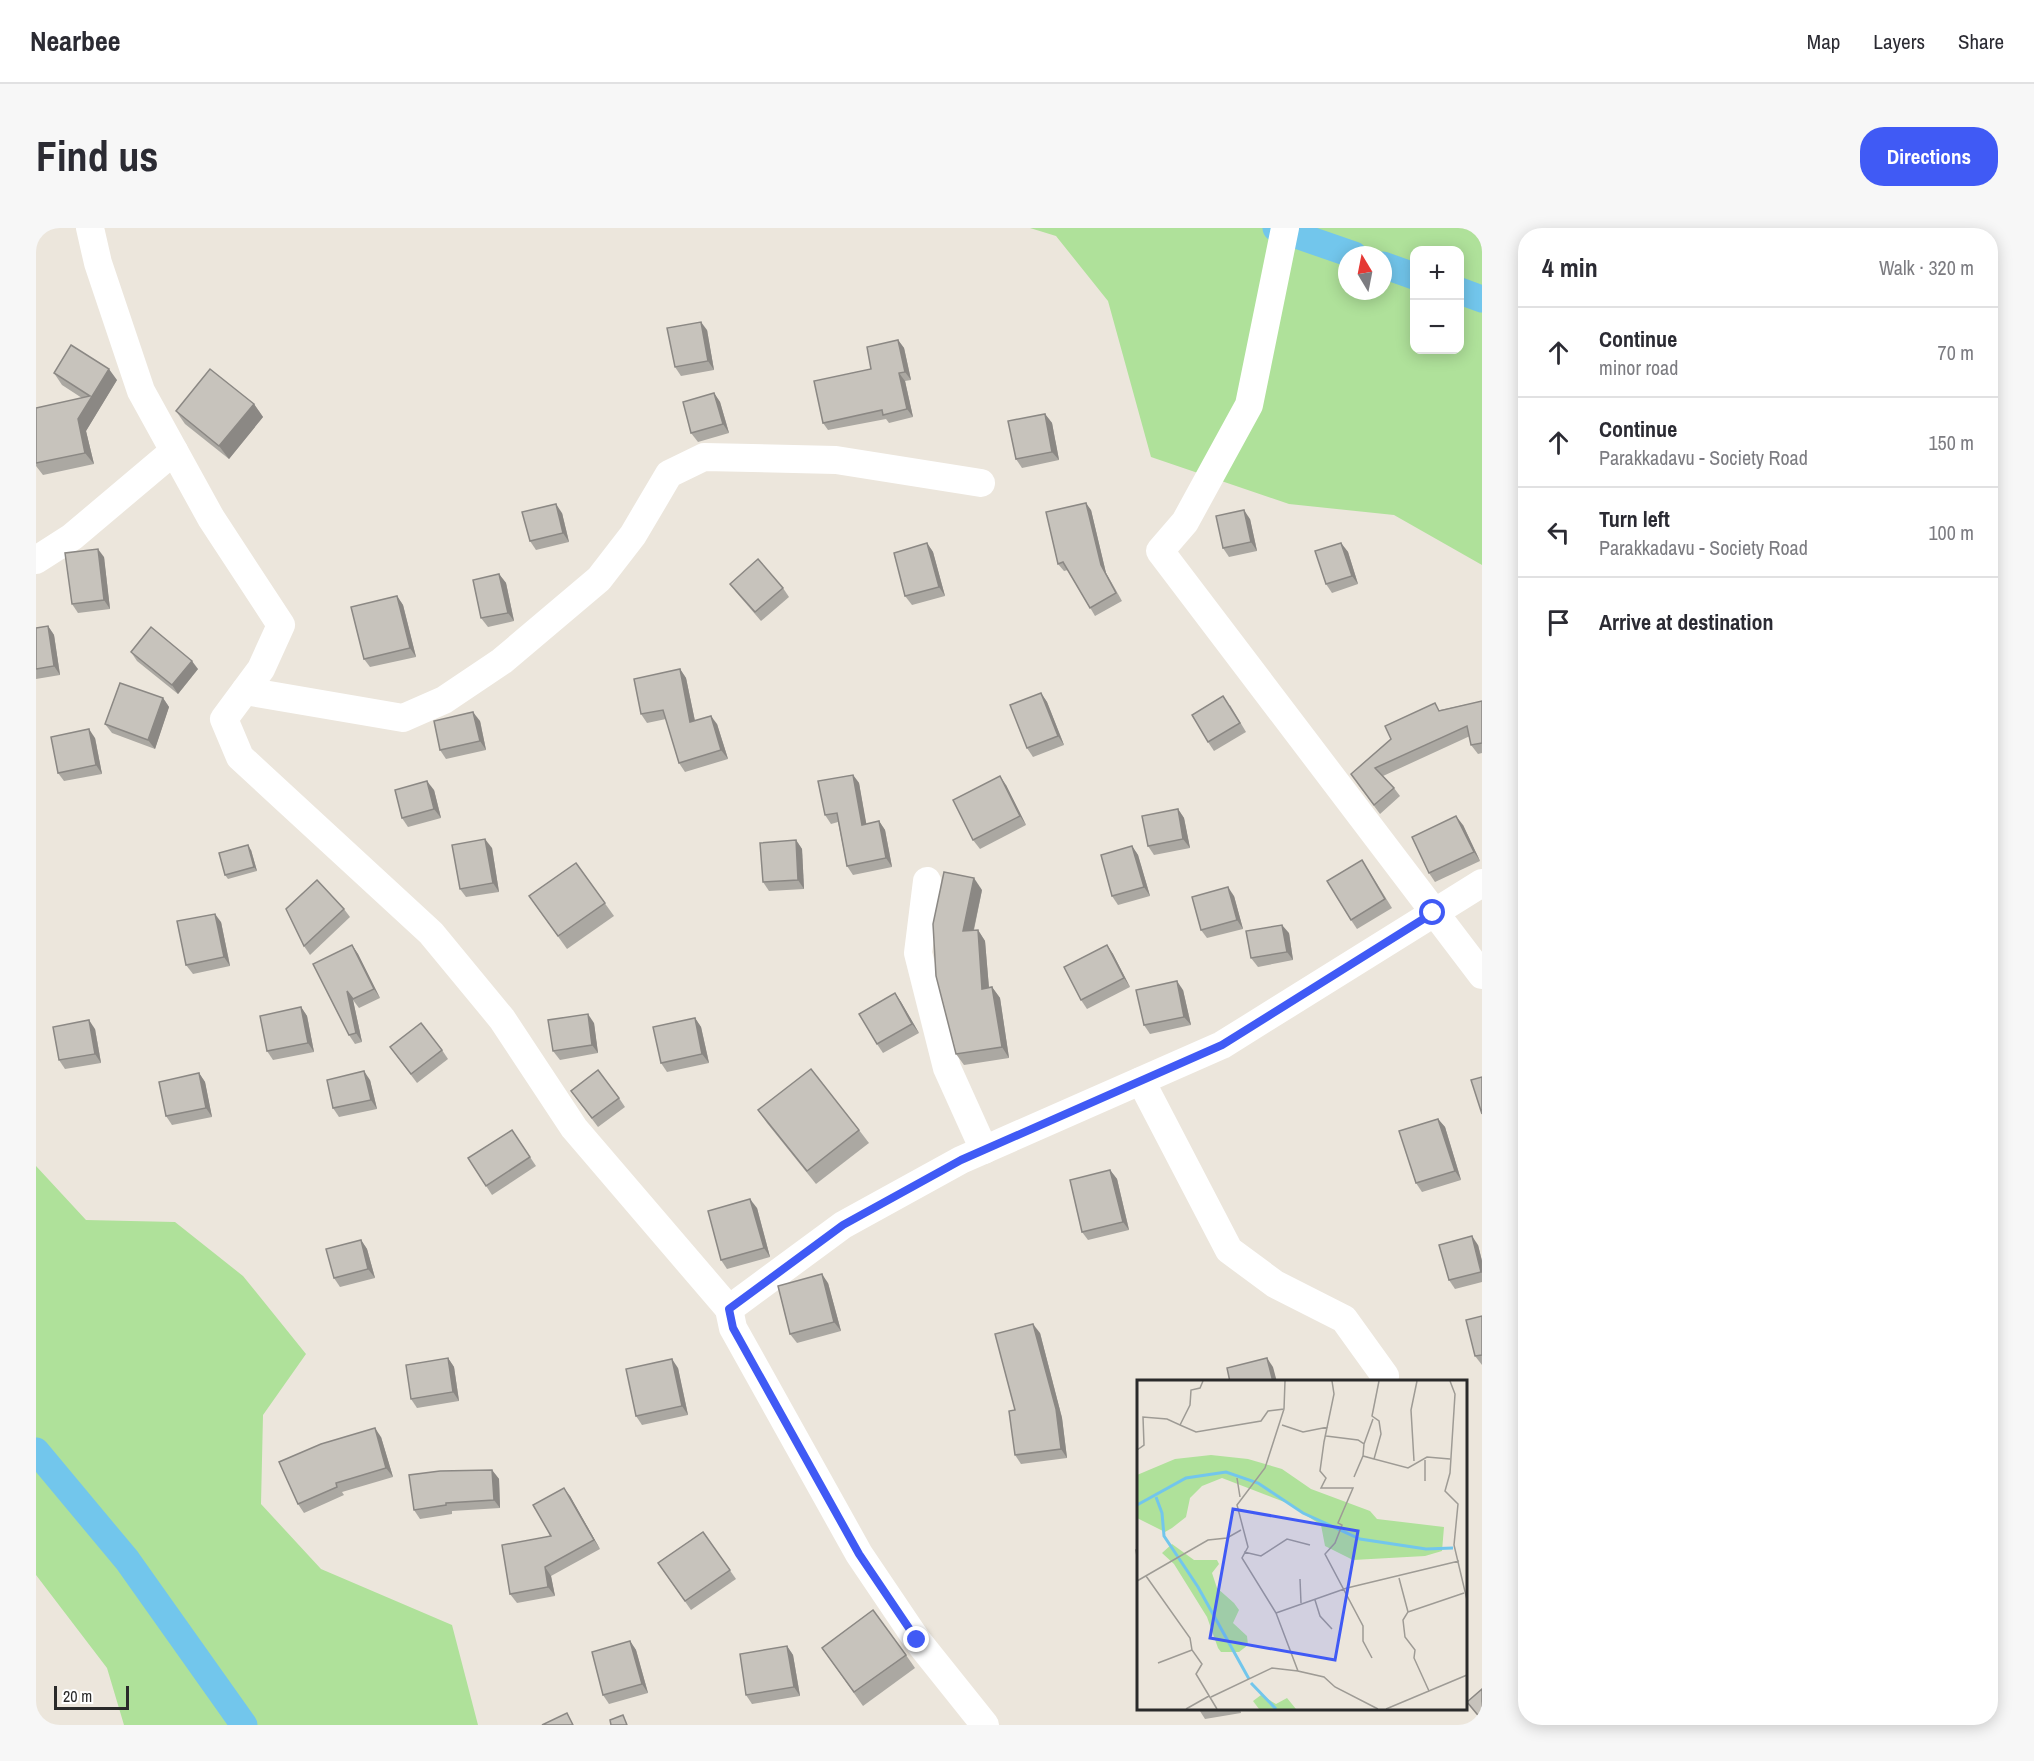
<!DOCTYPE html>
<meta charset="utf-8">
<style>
body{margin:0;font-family:"Archivo Narrow",sans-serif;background:#f7f7f7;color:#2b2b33}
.controls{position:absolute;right:18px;top:18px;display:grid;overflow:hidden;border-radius:12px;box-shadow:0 3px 15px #0003}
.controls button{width:54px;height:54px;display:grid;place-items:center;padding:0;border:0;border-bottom:2px solid #e1e1e2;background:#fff;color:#2b2b33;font:30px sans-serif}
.compass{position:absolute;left:1302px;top:18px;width:54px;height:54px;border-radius:50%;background:#fff;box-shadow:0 3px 15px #0003;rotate:350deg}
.scale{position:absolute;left:18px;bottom:15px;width:75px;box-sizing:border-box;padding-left:6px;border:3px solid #2a2a2a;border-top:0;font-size:16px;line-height:21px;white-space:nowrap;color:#2a2a2a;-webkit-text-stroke:4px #fff;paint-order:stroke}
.stop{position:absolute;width:18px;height:18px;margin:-14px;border:4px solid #405af5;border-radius:50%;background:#fff}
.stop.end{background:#405af5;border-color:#fff;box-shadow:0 2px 6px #0008}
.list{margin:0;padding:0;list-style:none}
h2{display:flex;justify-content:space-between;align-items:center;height:78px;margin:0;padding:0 24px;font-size:26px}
h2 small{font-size:20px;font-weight:400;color:#7c7c81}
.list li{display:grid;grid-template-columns:39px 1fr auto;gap:18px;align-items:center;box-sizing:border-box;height:90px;padding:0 24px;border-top:2px solid #e1e1e2}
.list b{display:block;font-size:22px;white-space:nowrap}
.list p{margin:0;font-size:20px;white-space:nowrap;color:#7c7c81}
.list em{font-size:20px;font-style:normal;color:#7c7c81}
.icon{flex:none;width:33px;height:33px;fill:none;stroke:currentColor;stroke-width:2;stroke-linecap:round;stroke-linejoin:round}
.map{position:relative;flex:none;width:1446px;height:1497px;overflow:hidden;border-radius:24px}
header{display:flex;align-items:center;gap:36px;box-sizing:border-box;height:84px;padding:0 30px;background:#fff;border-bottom:2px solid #e1e1e2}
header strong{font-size:28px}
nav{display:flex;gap:33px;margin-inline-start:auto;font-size:21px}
.intro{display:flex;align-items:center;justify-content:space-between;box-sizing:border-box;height:144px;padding:0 36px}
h1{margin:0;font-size:42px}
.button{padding:15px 27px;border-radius:24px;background:#405af5;color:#fff;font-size:21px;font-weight:700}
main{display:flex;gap:36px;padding:0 36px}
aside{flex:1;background:#fff;border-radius:24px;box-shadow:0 3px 15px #0003}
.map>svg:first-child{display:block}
.green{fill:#afe19a;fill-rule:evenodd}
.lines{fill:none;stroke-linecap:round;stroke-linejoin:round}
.canal{stroke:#72c6ec;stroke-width:27}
.minor{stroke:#fff;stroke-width:28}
.wall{fill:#aba8a2}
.shaded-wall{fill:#8b8884}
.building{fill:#c7c3bc;stroke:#8b8884;stroke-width:1.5}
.route{stroke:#405af5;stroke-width:8}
.inset-river{fill:none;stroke:#72c6ec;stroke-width:3}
.inset-road{fill:none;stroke:#9e9b95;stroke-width:1.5}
.view{fill:#405af5;fill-opacity:0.15;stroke:#405af5;stroke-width:3}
.inset-edge{fill:none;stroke:#2a2a2a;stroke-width:3}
</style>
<header>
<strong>Nearbee</strong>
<nav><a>Map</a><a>Layers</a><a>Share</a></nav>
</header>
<div class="intro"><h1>Find us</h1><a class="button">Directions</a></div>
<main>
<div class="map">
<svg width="1446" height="1497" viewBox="0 0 1446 1497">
<rect width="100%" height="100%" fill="#ece6dc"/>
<g class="green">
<path d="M994,0H1446V337L1358,287L1253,276L1115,229L1072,73L1020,8ZM1378,22H1424V122H1378ZM1311,27H1347V63H1311Z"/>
<polygon points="0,938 50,992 139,994 207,1048 270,1126 227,1187 225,1276 285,1341 416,1397 442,1497 88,1497 71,1440 0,1347"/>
</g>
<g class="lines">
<g class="canal">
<polyline points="1240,0 1318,27"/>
<polyline points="1347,37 1378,48"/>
<polyline points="1424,63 1446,71"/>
<polyline points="0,1223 91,1332 208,1497"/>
</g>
<g class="minor">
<polyline points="54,0 62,35 105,163 175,290 245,397 225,441 188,491 204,529 395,705 466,791 538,900 693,1081"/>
<polyline points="1249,0 1213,177 1149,294 1124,323 1446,747"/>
<polyline points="0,332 36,309 138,223"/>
<polyline points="209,463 367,490 408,472 466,433 563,351 597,307 633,246 668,229 800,232 945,255"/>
<polyline points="891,653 882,725 911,840 948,922"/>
<polyline points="1105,853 1193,1022 1239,1056 1308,1091 1349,1148"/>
<polyline points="949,1497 881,1412 823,1326 697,1100 693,1081 807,997 925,932 1186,817 1446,655"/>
</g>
</g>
<g class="wall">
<polygon points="671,102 678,142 645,148 639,139"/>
<polygon points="862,112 868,120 875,152 869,153 877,189 853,195 850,191 792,202 787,195"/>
<polygon points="18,145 81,152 50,203 58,236 7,247 0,238 0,180 46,170 26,157"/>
<polygon points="678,165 684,174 693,205 662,214 655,205"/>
<polygon points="218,176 227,189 193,231 149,196 140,183"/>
<polygon points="1009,186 1016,195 1023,232 986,240 980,231"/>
<polygon points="1055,282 1070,345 1086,373 1059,388 1032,342 1028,343 1022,336"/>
<polygon points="526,285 533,314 500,322 494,313"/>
<polygon points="1214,291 1221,323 1193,329 1187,320"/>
<polygon points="891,315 897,324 909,368 876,377 869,368"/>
<polygon points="1305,315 1312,324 1322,356 1296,365 1290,356"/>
<polygon points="68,329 74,381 42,385 36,376"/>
<polygon points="463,346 470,355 478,393 452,399 445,390"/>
<polygon points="694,356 747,360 753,369 725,393 700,364"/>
<polygon points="361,368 367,377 380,429 334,439 328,431"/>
<polygon points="12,398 18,407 24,447 0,451 0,400"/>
<polygon points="95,424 162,441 142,466 101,433"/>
<polygon points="644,441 650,450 659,493 681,496 692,531 649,544 643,535 630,491 611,495 605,486"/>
<polygon points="1005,465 1011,474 1028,517 997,529 991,520"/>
<polygon points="127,470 133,479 119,521 76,505 69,496"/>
<polygon points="1446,473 1446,525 1442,526 1435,517 1434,508 1347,548 1358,560 1364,568 1344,586 1321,555 1404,482"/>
<polygon points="1194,477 1210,504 1178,523 1172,514"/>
<polygon points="444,493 450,522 410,531 404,522"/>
<polygon points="59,510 66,546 28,553 22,545"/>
<polygon points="817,547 823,555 830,596 843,593 849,602 856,639 817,647 811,638 802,594 795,596 789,587"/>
<polygon points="970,557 990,597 944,621 937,612"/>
<polygon points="398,562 405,590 372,599 366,590"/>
<polygon points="1142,581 1148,590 1154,620 1118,627 1112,618"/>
<polygon points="1427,597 1444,633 1399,654 1393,645"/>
<polygon points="760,612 766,621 768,661 733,663 727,654"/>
<polygon points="1096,618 1102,627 1114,668 1082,677 1076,668"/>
<polygon points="456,620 463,664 430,669 424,661"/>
<polygon points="215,622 221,643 192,651 189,647"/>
<polygon points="540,635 578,688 531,721 493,668"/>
<polygon points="1332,641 1356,680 1321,701 1315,692"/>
<polygon points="946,662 938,702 942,702 949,713 953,760 956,759 964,770 973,830 928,837 920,826 900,748"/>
<polygon points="1198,668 1207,701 1171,710 1165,702"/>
<polygon points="308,681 314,689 274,727 268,718"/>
<polygon points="185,694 194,738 157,746 150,737"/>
<polygon points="1253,705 1257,732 1222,739 1215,730"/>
<polygon points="316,717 322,726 344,770 323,780 317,772 326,814 319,816 313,807"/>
<polygon points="1071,717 1077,726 1094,759 1051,781 1045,772"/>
<polygon points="1147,762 1155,797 1114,806 1108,797"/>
<polygon points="859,765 865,774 883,805 847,825 841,816"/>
<polygon points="265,779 271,788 278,824 237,832 231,823"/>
<polygon points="659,790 665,799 673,835 631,844 625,835"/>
<polygon points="558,795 562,825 524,832 517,823"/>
<polygon points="59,801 65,835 29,841 23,832"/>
<polygon points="354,819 406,822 412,831 381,855"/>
<polygon points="163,845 169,854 176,889 136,897 130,888"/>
<polygon points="334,852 341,881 303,889 297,880"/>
<polygon points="583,870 589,879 562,899 541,871"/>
<polygon points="722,882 823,902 833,915 780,956 731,895"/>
<polygon points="1402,891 1409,899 1425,952 1386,964 1380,955"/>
<polygon points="476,902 500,938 456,967 432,930"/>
<polygon points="1074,942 1081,951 1093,1002 1052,1012 1046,1004"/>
<polygon points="721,980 734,1029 691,1041 685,1032"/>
<polygon points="325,1012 331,1021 339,1050 304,1059 298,1050"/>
<polygon points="1442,1017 1446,1033 1446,1054 1419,1061 1413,1052"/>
<polygon points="792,1055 805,1103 761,1115 754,1106"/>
<polygon points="1446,1088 1446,1137 1439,1128"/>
<polygon points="1004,1105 1026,1190 1031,1230 985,1236 979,1227 979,1182"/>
<polygon points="412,1130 418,1139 423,1173 381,1180 375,1171"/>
<polygon points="642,1140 652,1187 606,1197 600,1188"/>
<polygon points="345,1209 357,1249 306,1264 308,1267 268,1285 262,1276"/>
<polygon points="456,1242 463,1251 464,1280 416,1283 416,1286 384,1291 378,1282"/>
<polygon points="534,1268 564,1321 515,1348 519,1368 481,1375 474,1366 515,1308"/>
<polygon points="667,1304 700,1351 655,1382 622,1335"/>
<polygon points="594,1413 600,1422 612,1465 573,1476 567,1467"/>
<polygon points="751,1418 757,1427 764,1468 716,1476 710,1467"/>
<polygon points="786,1420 870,1427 879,1440 827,1478"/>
<polygon points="1162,1480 1204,1480 1205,1485 1169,1491"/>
</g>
<g class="shaded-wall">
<polygon points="665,94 671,102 678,142 672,133"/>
<polygon points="862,112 868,120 875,152 869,144"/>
<polygon points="73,141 81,152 50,203 58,236 49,225 42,191"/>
<polygon points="863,145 869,153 877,189 871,181"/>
<polygon points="678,165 684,174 693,205 687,196"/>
<polygon points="218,176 227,189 193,231 183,218"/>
<polygon points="1009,186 1016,195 1023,232 1016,224"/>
<polygon points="1050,275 1055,282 1070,345 1086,373 1065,337"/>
<polygon points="520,276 526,285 533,314 527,305"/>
<polygon points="1208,282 1214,291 1221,323 1215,314"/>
<polygon points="891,315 897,324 909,368 903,359"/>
<polygon points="1305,315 1312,324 1322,356 1316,348"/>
<polygon points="62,321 68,329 74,381 68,372"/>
<polygon points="463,346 470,355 478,393 472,385"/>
<polygon points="361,368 367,377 380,429 374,420"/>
<polygon points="12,398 18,407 24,447 18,438"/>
<polygon points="156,433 162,441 142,466 136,457"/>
<polygon points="644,441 650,450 661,503 654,494"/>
<polygon points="1005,465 1011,474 1028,517 1022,508"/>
<polygon points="127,470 133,479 119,521 112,512"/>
<polygon points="437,484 444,493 450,522 444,513"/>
<polygon points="675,488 681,496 692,531 685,522"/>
<polygon points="53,501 59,510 66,546 60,537"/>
<polygon points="817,547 823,555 832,605 826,597"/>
<polygon points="964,548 970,557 990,597 984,588"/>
<polygon points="391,553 398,562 405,590 398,581"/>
<polygon points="1142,581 1148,590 1154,620 1147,611"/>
<polygon points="1420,588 1427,597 1444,633 1438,624"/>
<polygon points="843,593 849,602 856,639 850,630"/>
<polygon points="449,611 456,620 463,664 457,655"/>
<polygon points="760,612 766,621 768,661 762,652"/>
<polygon points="212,617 215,622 221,643 218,639"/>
<polygon points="1096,618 1102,627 1114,668 1108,659"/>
<polygon points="938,650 946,662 935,714 927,703"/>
<polygon points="1192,659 1198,668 1207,701 1201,692"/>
<polygon points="179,686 185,694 194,738 188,729"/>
<polygon points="1246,697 1253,705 1257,732 1251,724"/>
<polygon points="942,702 949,713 954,772 946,761"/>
<polygon points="316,717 322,726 344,770 338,761"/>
<polygon points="1071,717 1077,726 1094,759 1088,750"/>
<polygon points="1141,753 1147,762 1155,797 1148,789"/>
<polygon points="956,759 964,770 973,830 966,819"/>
<polygon points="311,763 317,772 326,814 320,805"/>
<polygon points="859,765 865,774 883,805 876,796"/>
<polygon points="265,779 271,788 278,824 272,815"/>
<polygon points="552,786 558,795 562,825 556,817"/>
<polygon points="659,790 665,799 673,835 666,826"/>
<polygon points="53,792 59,801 65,835 59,826"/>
<polygon points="328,843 334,852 341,881 335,872"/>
<polygon points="163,845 169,854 176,889 170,880"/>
<polygon points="1402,891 1409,899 1425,952 1419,943"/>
<polygon points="1074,942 1081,951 1093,1002 1087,994"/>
<polygon points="714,971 721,980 734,1029 728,1020"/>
<polygon points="1436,1008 1442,1017 1446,1033 1446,1045 1445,1044"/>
<polygon points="325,1012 331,1021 339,1050 332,1041"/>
<polygon points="786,1046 792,1055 805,1103 798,1094"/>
<polygon points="997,1096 1004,1105 1026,1190 1031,1230 1025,1221"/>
<polygon points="412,1130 418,1139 423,1173 417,1164"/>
<polygon points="1231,1130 1237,1139 1241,1154 1237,1154"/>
<polygon points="636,1131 642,1140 652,1187 646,1178"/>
<polygon points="339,1200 345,1209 357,1249 350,1240"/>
<polygon points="456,1242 463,1251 464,1280 458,1272"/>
<polygon points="528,1260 534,1268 564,1321 558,1312"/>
<polygon points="509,1339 515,1348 519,1368 512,1359"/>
<polygon points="594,1413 600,1422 612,1465 606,1456"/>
<polygon points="751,1418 757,1427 764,1468 758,1459"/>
</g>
<g class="building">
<polygon points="665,94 672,133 639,139 631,100"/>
<polygon points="862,112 869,144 863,145 871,181 847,187 846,182 787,195 778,153 835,141 831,119"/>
<polygon points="35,117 73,141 42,191 49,225 0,235 0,180 54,168 18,145"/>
<polygon points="174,141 218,176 183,218 140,183"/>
<polygon points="678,165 687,196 655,205 647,174"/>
<polygon points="1009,186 1016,224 980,231 972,193"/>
<polygon points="1050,275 1065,337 1080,365 1054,380 1027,334 1022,336 1010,284"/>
<polygon points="520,276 527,305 494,313 486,284"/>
<polygon points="1208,282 1215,314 1187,320 1180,288"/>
<polygon points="891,315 903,359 869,368 858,325"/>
<polygon points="1305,315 1316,348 1290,356 1279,323"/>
<polygon points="62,321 68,372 36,376 29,325"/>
<polygon points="722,331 747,360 719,384 694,356"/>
<polygon points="463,346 472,385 445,390 437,352"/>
<polygon points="361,368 374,420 328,431 315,379"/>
<polygon points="12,398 18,438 0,441 0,400"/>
<polygon points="115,399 156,433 136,457 95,424"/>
<polygon points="644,441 654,494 675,488 685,522 643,535 627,482 605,486 598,451"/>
<polygon points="84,455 127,470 112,512 69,496"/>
<polygon points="1005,465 1022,508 991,520 974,477"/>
<polygon points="1187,468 1204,495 1172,514 1156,487"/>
<polygon points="1446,473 1446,515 1435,517 1431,498 1339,540 1358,560 1338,577 1315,546 1355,511 1349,498 1399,475 1403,483"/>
<polygon points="437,484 444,513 404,522 398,493"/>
<polygon points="53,501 60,537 22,545 15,509"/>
<polygon points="817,547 826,597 843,593 850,630 811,638 801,585 789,587 782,553"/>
<polygon points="964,548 984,588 937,612 917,572"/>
<polygon points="391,553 398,581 366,590 359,562"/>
<polygon points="1142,581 1147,611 1112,618 1106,588"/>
<polygon points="1420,588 1438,624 1393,645 1376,609"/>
<polygon points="449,611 457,655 424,661 416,617"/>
<polygon points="760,612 762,652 727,654 724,615"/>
<polygon points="212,617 218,639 189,647 183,625"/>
<polygon points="1096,618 1108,659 1076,668 1065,627"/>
<polygon points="1326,632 1349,671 1315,692 1291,653"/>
<polygon points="540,635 569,675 522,708 493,668"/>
<polygon points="908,644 938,650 927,703 942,702 946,761 956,759 966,819 920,826 900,748 897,696"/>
<polygon points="281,652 308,681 268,718 250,681"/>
<polygon points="1192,659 1201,692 1165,702 1156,669"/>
<polygon points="179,686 188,729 150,737 141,693"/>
<polygon points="1246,697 1251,724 1215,730 1210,703"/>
<polygon points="316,717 338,761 317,771 311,763 320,805 313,807 277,736"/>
<polygon points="1071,717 1088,750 1045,772 1028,739"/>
<polygon points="1141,753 1148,789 1108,797 1100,762"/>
<polygon points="859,765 876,796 841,816 823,786"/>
<polygon points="265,779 272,815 231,823 224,788"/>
<polygon points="552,786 556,817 517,823 512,792"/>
<polygon points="659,790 666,826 625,835 617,799"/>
<polygon points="53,792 59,826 23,832 17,799"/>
<polygon points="385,795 406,822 375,846 354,819"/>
<polygon points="775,841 823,902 771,943 722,882"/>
<polygon points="562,842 583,870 556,890 535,863"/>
<polygon points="328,843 335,872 297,880 291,852"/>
<polygon points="163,845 170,880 130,888 123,854"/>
<polygon points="1446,849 1446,886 1435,852"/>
<polygon points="1402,891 1419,943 1380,955 1363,903"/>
<polygon points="476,902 494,929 450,958 432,930"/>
<polygon points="1074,942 1087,994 1046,1004 1034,952"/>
<polygon points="714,971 728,1020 685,1032 672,983"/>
<polygon points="1436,1008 1445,1044 1413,1052 1403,1017"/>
<polygon points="325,1012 332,1041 298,1050 290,1021"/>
<polygon points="786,1046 798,1094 754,1106 742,1058"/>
<polygon points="1446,1088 1446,1127 1439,1128 1430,1092"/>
<polygon points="997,1096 1020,1181 1025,1221 979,1227 973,1183 979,1182 959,1106"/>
<polygon points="412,1130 417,1164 375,1171 370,1137"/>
<polygon points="1231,1130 1237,1154 1194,1154 1191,1140"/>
<polygon points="636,1131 646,1178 600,1188 590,1141"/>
<polygon points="339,1200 350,1240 300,1255 301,1259 262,1276 243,1234 285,1216"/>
<polygon points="456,1242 458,1272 410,1275 410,1277 378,1282 373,1247 404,1243"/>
<polygon points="528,1260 558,1312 509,1339 512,1359 474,1366 466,1317 515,1308 497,1277"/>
<polygon points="667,1304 694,1342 649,1373 622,1335"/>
<polygon points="1102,1321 1102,1335 1100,1322"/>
<polygon points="837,1382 870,1427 818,1464 786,1420"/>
<polygon points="594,1413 606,1456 567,1467 556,1424"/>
<polygon points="751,1418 758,1459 710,1467 704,1426"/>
<polygon points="1446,1461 1446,1492 1431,1474"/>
<polygon points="531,1485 537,1497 506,1497"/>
<polygon points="587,1487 591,1497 575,1497 574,1492"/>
</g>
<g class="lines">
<polyline class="route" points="881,1412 823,1326 697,1100 693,1081 807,997 925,932 1186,817 1397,685"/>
</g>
<g transform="translate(1101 1152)">
<rect width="330" height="330" fill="#ece6dc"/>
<path d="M74,75L111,79L145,89L174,109L233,131L240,139L307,147L305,171L288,176L216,180L188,166L184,145L150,123L85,98L65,106L53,118L49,137L35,148L28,152L0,138V95L38,79ZM35,164L57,180H80L82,184L75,193L80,208L97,223L102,230L96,243L110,256L111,265L102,272H84L81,268L70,237L37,184L25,173ZM124,315L139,324L150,318L159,329H122L116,321Z" fill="#afe19a"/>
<path class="inset-river" d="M19,117L25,133L27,156L61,207L112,299M0,125L49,98L89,92L121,103L166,133L223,159L289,169L316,168M114,303L139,329"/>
<path class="inset-road" d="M195,1L197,14L187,62L183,91L189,98L184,108H216L201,143L205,145L198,163L188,174L226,246V261L235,278M242,1L235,36L242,41L244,54L237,79L271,88L290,77L313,79M313,1L318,14L313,93L308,111L321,124L317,165L330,220M43,45L59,52L124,41L131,31L147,29L148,1M145,45L166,52L191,47M189,56L221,60L227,64L226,76M227,64L236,39M0,70L7,65L6,37L30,39L43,45L53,25L54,10L63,8L66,1M277,81L274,30L280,1M217,97L226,76L237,79M100,98L103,117M288,101V80M107,172L124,176L150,159L173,165M9,196L53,258L55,270L65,284L59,294L80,329M262,198L271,232L266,240L268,257L278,270L277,278L292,311M163,199L164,223M0,201L71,160L90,158L104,150M178,220L183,236L195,249M271,232L327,213M139,233L105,178L111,167L100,125L128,88L147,29M21,283L55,270M74,317L135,288L161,291M49,329L72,316M241,329L198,307L187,297L161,291L139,233L210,208L322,181M249,329L330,295"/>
<path class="view" d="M96,129L221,151L198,280L73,258Z"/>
<rect width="330" height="330" class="inset-edge"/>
</g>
</svg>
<div class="controls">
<button>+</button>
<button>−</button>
</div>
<svg class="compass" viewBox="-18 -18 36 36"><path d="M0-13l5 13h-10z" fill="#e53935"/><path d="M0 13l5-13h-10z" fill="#7c7c81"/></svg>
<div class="scale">20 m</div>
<div class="stop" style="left:1397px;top:685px"></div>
<div class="stop end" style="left:881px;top:1412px"></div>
</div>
<aside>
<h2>4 min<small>Walk · 320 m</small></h2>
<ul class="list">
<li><svg class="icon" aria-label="ahead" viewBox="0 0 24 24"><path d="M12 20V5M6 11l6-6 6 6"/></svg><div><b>Continue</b><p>minor road</p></div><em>70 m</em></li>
<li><svg class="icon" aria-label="ahead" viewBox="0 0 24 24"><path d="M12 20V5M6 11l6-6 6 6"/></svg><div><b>Continue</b><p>Parakkadavu - Society Road</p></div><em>150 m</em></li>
<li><svg class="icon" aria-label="left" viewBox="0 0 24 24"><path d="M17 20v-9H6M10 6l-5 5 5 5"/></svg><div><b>Turn left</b><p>Parakkadavu - Society Road</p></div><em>100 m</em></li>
<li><svg class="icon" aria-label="arrive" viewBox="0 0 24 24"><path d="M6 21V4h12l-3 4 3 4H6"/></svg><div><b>Arrive at destination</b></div></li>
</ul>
</aside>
</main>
